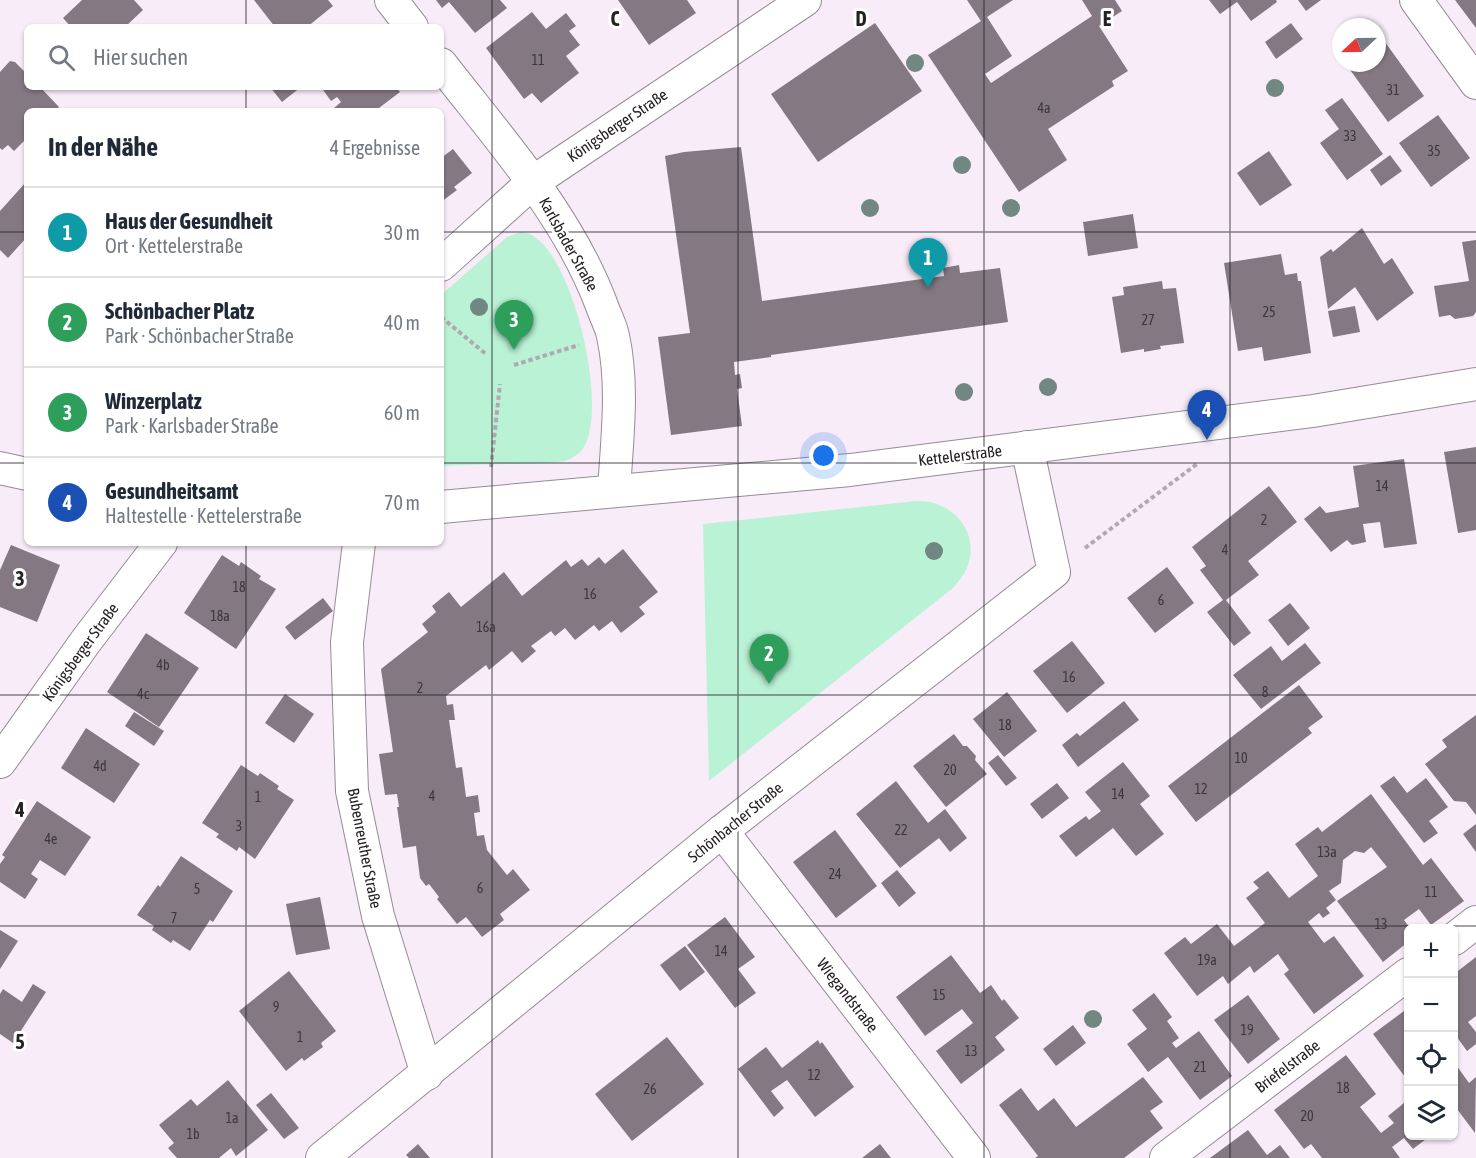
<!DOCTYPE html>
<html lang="de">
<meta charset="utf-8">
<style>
body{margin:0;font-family:"Asap Condensed",sans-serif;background:#f2f2f3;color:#1f2937}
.controls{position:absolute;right:18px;bottom:18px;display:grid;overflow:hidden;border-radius:9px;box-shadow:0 2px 4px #0004}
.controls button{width:54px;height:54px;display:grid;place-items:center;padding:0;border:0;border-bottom:2px solid #e0e1e3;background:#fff;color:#1f2937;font:30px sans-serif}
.compass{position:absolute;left:1332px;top:18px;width:54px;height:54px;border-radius:50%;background:#fff;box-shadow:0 2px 4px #0004;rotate:248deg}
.you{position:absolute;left:824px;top:456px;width:21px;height:21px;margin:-15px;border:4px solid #fff;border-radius:50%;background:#1a73e8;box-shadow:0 0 0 9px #1a73e833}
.badge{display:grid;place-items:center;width:39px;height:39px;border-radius:50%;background:#7c3aed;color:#fff;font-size:20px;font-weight:700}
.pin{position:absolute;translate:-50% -50px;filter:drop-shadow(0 2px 3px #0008)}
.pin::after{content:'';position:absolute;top:32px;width:21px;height:18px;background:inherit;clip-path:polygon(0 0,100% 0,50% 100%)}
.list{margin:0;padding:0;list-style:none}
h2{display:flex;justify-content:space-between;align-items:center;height:78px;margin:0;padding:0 24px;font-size:26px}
h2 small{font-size:20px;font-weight:400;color:#747a83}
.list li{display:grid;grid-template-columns:39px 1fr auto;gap:18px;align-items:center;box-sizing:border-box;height:90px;padding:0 24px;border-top:2px solid #e0e1e3}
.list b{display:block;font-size:22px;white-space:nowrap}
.list p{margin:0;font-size:20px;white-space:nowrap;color:#747a83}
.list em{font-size:20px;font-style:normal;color:#747a83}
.icon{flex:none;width:33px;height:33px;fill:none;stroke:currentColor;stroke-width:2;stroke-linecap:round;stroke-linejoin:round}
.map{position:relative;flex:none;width:1476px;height:1158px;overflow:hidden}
.search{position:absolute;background:#fff;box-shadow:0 2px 4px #0004;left:24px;top:24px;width:420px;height:66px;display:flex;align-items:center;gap:15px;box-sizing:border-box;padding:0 21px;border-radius:9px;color:#747a83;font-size:22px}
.panel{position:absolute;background:#fff;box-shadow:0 2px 4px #0004;left:24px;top:108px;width:420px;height:438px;border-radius:9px}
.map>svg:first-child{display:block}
.green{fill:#baf2d6}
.building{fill:#847983}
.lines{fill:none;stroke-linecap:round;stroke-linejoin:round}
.street-casing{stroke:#958b95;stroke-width:34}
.path{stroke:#b2a8b2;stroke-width:4;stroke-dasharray:4.5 3;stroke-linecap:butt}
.street{stroke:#fff;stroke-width:32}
.tree{fill:#708782}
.grid{fill:none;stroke:#252024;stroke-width:1.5;stroke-opacity:0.55}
.labels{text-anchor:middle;stroke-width:6;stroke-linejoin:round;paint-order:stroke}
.number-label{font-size:14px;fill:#3d363c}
.street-label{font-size:16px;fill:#252024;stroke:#fff}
.grid-label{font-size:20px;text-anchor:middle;font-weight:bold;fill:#252024;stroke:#fff;stroke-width:6;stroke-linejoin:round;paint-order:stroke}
</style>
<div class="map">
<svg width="1476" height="1158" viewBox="0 0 1476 1158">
<rect width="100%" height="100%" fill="#f8ecf8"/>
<g class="green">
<path d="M521,232C570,232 614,419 580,452C576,456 571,459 565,461C549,464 531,463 514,464C490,464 465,465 441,466V295L507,237Z"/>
<path d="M916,501C950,499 980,530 968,565C965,574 959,581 953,588L709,781L703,524Z"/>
</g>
<g class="building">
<polygon points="82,0 134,0 143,10 125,27 71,27 63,18"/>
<polygon points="254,0 328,0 333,6 307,27 275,27"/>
<polygon points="436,0 500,0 507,8 475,33 449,2 442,8"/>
<polygon points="618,0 687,0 696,13 649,45"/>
<polygon points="967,0 1013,0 987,17 1012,56 985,74 991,83 1092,16 1082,0 1115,0 1122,11 1099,26 1128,71 1112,81 1114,86 1048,129 1067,160 1019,192 928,55 981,21"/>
<polygon points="1209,0 1276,0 1277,2 1251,21 1237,2 1220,14"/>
<polygon points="1298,0 1321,0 1306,11"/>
<polygon points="1455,0 1476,0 1476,28"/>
<polygon points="532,12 546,29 566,13 576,26 569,31 580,45 566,56 579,73 541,103 532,93 524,99 486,48"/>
<polygon points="875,23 922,91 818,162 771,94"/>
<polygon points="1291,23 1303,39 1276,59 1265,42"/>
<polygon points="1377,31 1424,96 1388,122 1345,63 1377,63"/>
<polygon points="10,61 15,62 27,74 27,87 40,87 59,107 55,111 27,111 27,138 14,151 8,145 2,150 0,148 0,72"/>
<polygon points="270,87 301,87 282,102"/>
<polygon points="321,87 396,87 400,92 375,111 334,111 333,109 341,102 337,97 331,101"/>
<polygon points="1342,98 1383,154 1347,180 1320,143 1339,129 1325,110"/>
<polygon points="1438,115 1470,158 1431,187 1399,143"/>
<polygon points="741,147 762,301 944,276 943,268 959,265 960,273 1000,268 1008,322 771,355 771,357 734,362 735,375 740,374 742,388 737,389 742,426 671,435 658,337 690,333 665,156 684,152"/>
<polygon points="453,149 472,173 454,187 457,190 441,202 441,158"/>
<polygon points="1269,151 1292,185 1260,206 1237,173"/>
<polygon points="1390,155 1402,171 1381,186 1370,170"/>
<polygon points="27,181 27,237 8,258 0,250 0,211"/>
<polygon points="1133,214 1138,248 1088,256 1083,222"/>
<polygon points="1362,228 1384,264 1392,258 1414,293 1377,321 1355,287 1328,309 1320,257 1331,249 1333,252"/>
<polygon points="1476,240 1476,312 1473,316 1455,319 1450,315 1439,317 1434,286 1469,281 1462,242"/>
<polygon points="1281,254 1285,275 1297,273 1298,281 1301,281 1311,353 1264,361 1262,347 1238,351 1224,263"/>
<polygon points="1162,281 1163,289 1176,288 1184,343 1160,346 1161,349 1144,352 1144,349 1121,353 1112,297 1124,295 1123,287"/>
<polygon points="1355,306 1360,332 1333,337 1328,311"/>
<polygon points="1476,447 1476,530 1458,533 1444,452"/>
<polygon points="1404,459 1417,544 1384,548 1380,522 1363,524 1366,542 1352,545 1347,540 1331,552 1304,519 1320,506 1326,513 1359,507 1353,466"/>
<polygon points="1269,486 1297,522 1248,561 1259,575 1226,600 1251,633 1234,646 1207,612 1223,600 1200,570 1206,566 1192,547"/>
<polygon points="11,545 60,565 37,622 0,607 0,570"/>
<polygon points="623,549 658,592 639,607 645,614 621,633 612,621 599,631 594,625 575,640 565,628 555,636 551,631 531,646 536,651 522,663 512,651 489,670 486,665 446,696 447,705 453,704 455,720 449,720 456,768 462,767 466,797 478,795 480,812 474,813 477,836 484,835 487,850 507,875 513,869 530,890 500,914 504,920 482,937 466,917 457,924 437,899 439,897 429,884 426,886 420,878 416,846 403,848 397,807 399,807 397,794 385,795 379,754 393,752 381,669 428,632 422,624 436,612 432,606 449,592 461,607 504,572 522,596 566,560 571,567 582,559 588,566 599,557 605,564"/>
<polygon points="222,555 239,566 241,562 261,576 259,579 276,589 236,649 184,613"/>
<polygon points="1167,567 1194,603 1155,633 1127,598"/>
<polygon points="323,598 333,611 295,640 285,627"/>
<polygon points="1290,603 1310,628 1288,646 1268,620"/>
<polygon points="146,633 199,668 159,727 107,692"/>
<polygon points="1072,641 1105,683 1067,713 1033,671"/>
<polygon points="1305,643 1321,663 1261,709 1233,675 1271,646 1282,661"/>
<polygon points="1299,685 1323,717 1308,728 1312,733 1196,822 1168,786"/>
<polygon points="1007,692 1037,731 1004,757 973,719"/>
<polygon points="285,694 314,714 294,743 265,723"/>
<polygon points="1124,701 1139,720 1078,767 1062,745 1077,733 1080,736"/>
<polygon points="134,712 164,731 154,746 125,726"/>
<polygon points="1476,715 1476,815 1466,802 1454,801 1425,764 1447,747 1442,740"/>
<polygon points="86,728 140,764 114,803 61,768"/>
<polygon points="954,734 963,746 967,746 976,756 975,760 987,774 946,807 913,766"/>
<polygon points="998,755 1017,778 1006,786 988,763"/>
<polygon points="1123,762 1150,796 1140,804 1164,834 1136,856 1113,828 1076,857 1059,836 1086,816 1089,820 1101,811 1085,792"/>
<polygon points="241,765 258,776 260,773 279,786 277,789 294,800 255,859 239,847 237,851 216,837 219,834 202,823"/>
<polygon points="1394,776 1407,793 1426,778 1448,807 1429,821 1438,833 1424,843 1380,786"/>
<polygon points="896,781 928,823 945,809 967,838 950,852 939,838 900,868 856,814"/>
<polygon points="1057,783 1069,798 1042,819 1030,804"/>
<polygon points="1371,794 1423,865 1431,858 1464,901 1431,925 1419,909 1404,920 1410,928 1408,942 1383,962 1337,901 1387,867 1371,847 1364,853 1355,851 1343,860 1341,883 1329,891 1336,900 1326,908 1330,913 1323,918 1319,913 1308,922 1324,943 1334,936 1364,976 1314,1014 1284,974 1289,970 1278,954 1254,973 1250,966 1228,984 1223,976 1197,996 1164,953 1185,937 1191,944 1217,924 1234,946 1265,923 1246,898 1259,888 1253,882 1268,871 1289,898 1318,876 1295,844 1318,827 1322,832"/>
<polygon points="37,801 91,837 65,876 40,860 31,874 38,879 25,899 0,882 0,864 5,857 2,855"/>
<polygon points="1476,824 1476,852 1463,834"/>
<polygon points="835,830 877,886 836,918 793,862"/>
<polygon points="181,856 233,891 213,922 210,920 190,951 173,940 171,943 152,930 154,926 137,915 158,885 160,887"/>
<polygon points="897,870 916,893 899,907 881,883"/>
<polygon points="320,897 330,949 296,955 286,904"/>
<polygon points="725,917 755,957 738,969 756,993 735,1008 687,945"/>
<polygon points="0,930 18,941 0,969"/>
<polygon points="685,946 705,972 680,991 660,965"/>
<polygon points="951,955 980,993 991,985 1002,1001 1004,999 1019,1018 995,1037 1005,1050 961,1084 936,1051 973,1023 962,1009 925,1036 896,997"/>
<polygon points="1476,957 1476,1016 1468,1022 1476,1032 1476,1044 1467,1051 1454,1033 1454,974"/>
<polygon points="289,971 336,1031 321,1043 323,1047 304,1061 302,1058 286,1071 239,1011"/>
<polygon points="33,984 46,992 13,1043 0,1034 0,994 3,989 22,1002"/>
<polygon points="1154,993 1172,1017 1167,1021 1179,1038 1172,1043 1176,1048 1199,1031 1232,1076 1200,1100 1168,1057 1148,1072 1127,1044 1147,1029 1132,1010"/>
<polygon points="1248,995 1280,1039 1248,1064 1214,1020"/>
<polygon points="1408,1008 1408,1081 1373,1034"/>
<polygon points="1073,1025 1086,1043 1056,1066 1043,1049"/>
<polygon points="667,1037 704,1084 632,1141 595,1094"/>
<polygon points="818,1040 820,1044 822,1042 854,1087 815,1117 787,1080 771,1091 784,1108 774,1117 738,1069 766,1047 782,1068"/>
<polygon points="1346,1055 1376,1094 1360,1107 1381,1133 1394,1123 1388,1116 1404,1103 1408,1109 1408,1136 1430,1136 1413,1149 1404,1138 1392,1147 1400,1158 1322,1158 1311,1144 1304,1149 1274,1110"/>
<polygon points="1454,1062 1469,1083 1476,1077 1475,1133 1454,1105"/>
<polygon points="1143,1077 1163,1102 1150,1111 1163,1128 1124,1158 1035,1158 1038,1156 999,1105 1021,1088 1038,1111 1054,1098 1076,1127"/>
<polygon points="228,1080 268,1130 236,1156 231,1148 219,1158 177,1158 168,1148 174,1143 159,1125 191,1099 197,1106"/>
<polygon points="271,1093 299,1128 284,1139 256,1105"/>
<polygon points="1248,1130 1267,1155 1280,1145 1290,1158 1210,1158"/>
<polygon points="418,1144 430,1158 409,1158 406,1155"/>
<polygon points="880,1144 891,1158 862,1158"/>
</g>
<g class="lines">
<defs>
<g id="street">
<polyline points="391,0 412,27"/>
<polyline points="1416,0 1476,83"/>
<path d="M441,64C500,140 568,215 602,306C605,315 611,326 613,336C624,386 617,439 614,490"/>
<polyline points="441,265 533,182 805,0"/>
<polyline points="0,468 27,474"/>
<polyline points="441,507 850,470 1313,411 1476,384"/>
<polyline points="359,543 347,642 352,791 378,916 427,1074"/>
<polyline points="0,762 86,641 161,543"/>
<polyline points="722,831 974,1158"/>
<polyline points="1454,939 1476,922"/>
<polyline points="322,1158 722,831 1054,572 1027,447"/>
<polyline points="1166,1158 1408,974"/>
</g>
</defs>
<use href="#street" class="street-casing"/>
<g class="path">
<polyline points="441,317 487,355"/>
<polyline points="514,365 579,345"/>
<polyline points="491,467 500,384"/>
<polyline points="1085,548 1197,464"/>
</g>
<use href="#street" class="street"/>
</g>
<g class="tree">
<circle cx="915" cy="63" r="9"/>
<circle cx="1275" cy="88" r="9"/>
<circle cx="962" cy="165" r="9"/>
<circle cx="870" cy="208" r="9"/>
<circle cx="1011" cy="208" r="9"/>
<circle cx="479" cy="307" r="9"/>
<circle cx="1048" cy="387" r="9"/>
<circle cx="964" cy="392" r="9"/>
<circle cx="934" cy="551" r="9"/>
<circle cx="1093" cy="1019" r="9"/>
</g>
<path class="grid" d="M246,0V27M492,0V1158M738,0V1158M984,0V1158M1230,0V1158M246,87V111M0,232H27M441,232H1476M0,463H27M441,463H1476M246,543V1158M0,695H1476M0,926H1476"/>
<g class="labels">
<g class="number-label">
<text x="538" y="65">11</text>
<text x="1393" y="95">31</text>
<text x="1044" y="113">4a</text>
<text x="1350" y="141">33</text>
<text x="1434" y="156">35</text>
<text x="1269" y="317">25</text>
<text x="1148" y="325">27</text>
<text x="1382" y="491">14</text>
<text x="1264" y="525">2</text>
<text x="1225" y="555">4</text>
<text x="239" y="592">18</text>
<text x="590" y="599">16</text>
<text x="1161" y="605">6</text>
<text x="220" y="621">18a</text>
<text x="486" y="632">16a</text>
<text x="163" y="670">4b</text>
<text x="1069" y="682">16</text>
<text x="420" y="693">2</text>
<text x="1265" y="697">8</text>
<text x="143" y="699">4c</text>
<text x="1005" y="730">18</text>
<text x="1241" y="763">10</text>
<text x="100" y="771">4d</text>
<text x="950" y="775">20</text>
<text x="1201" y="794">12</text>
<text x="1118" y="799">14</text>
<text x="432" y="801">4</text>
<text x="258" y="802">1</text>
<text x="239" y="831">3</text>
<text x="901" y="835">22</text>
<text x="51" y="844">4e</text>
<text x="1327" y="857">13a</text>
<text x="835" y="879">24</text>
<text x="480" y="893">6</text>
<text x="197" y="894">5</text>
<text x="1431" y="897">11</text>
<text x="174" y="923">7</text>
<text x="1381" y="929">13</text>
<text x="721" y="956">14</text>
<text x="1207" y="965">19a</text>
<text x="939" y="1000">15</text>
<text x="276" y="1012">9</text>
<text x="1247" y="1035">19</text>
<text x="300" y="1042">1</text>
<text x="971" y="1056">13</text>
<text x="1200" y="1072">21</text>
<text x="814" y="1080">12</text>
<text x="1343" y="1093">18</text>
<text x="650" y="1094">26</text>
<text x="1307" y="1121">20</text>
<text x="232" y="1123">1a</text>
<text x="193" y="1139">1b</text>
</g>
<g class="street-label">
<text transform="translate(617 125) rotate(-34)" y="6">Königsberger Straße</text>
<text transform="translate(569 244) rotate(61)" y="6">Karlsbader Straße</text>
<text transform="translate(960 455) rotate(-7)" y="6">Kettelerstraße</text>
<text transform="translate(80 652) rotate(-54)" y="6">Königsberger Straße</text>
<text transform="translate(735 822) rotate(-39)" y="6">Schönbacher Straße</text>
<text transform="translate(365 848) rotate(79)" y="6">Bubenreuther Straße</text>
<text transform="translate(848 995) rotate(52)" y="6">Wiegandstraße</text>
<text transform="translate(1287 1066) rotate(-37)" y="6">Briefelstraße</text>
</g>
</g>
<g class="grid-label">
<text x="615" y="26">C</text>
<text x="861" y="26">D</text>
<text x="1107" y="26">E</text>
<text x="20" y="586">3</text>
<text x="20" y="817">4</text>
<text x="20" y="1049">5</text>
</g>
</svg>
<div class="controls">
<button>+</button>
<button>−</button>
<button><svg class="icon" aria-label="locate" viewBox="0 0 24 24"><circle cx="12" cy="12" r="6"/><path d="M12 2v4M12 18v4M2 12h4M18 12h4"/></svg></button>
<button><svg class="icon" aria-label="layers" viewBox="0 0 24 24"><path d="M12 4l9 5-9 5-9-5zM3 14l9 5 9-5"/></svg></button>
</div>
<svg class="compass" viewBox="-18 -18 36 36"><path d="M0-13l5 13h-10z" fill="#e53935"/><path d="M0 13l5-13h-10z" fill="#747a83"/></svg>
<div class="you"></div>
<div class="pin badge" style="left:928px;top:288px;background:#0f9aa8">1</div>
<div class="pin badge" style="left:769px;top:684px;background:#2e9e5b">2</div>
<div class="pin badge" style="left:514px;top:350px;background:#2e9e5b">3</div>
<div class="pin badge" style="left:1207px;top:440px;background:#1a4fb4">4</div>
<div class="search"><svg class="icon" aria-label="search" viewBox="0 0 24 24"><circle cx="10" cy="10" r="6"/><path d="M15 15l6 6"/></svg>Hier suchen</div>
<section class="panel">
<h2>In der Nähe<small>4 Ergebnisse</small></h2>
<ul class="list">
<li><span class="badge" style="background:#0f9aa8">1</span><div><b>Haus der Gesundheit</b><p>Ort · Kettelerstraße</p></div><em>30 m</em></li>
<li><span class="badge" style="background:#2e9e5b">2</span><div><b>Schönbacher Platz</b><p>Park · Schönbacher Straße</p></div><em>40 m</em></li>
<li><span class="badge" style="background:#2e9e5b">3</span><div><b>Winzerplatz</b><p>Park · Karlsbader Straße</p></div><em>60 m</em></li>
<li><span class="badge" style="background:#1a4fb4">4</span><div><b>Gesundheitsamt</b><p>Haltestelle · Kettelerstraße</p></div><em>70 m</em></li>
</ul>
</section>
</div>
